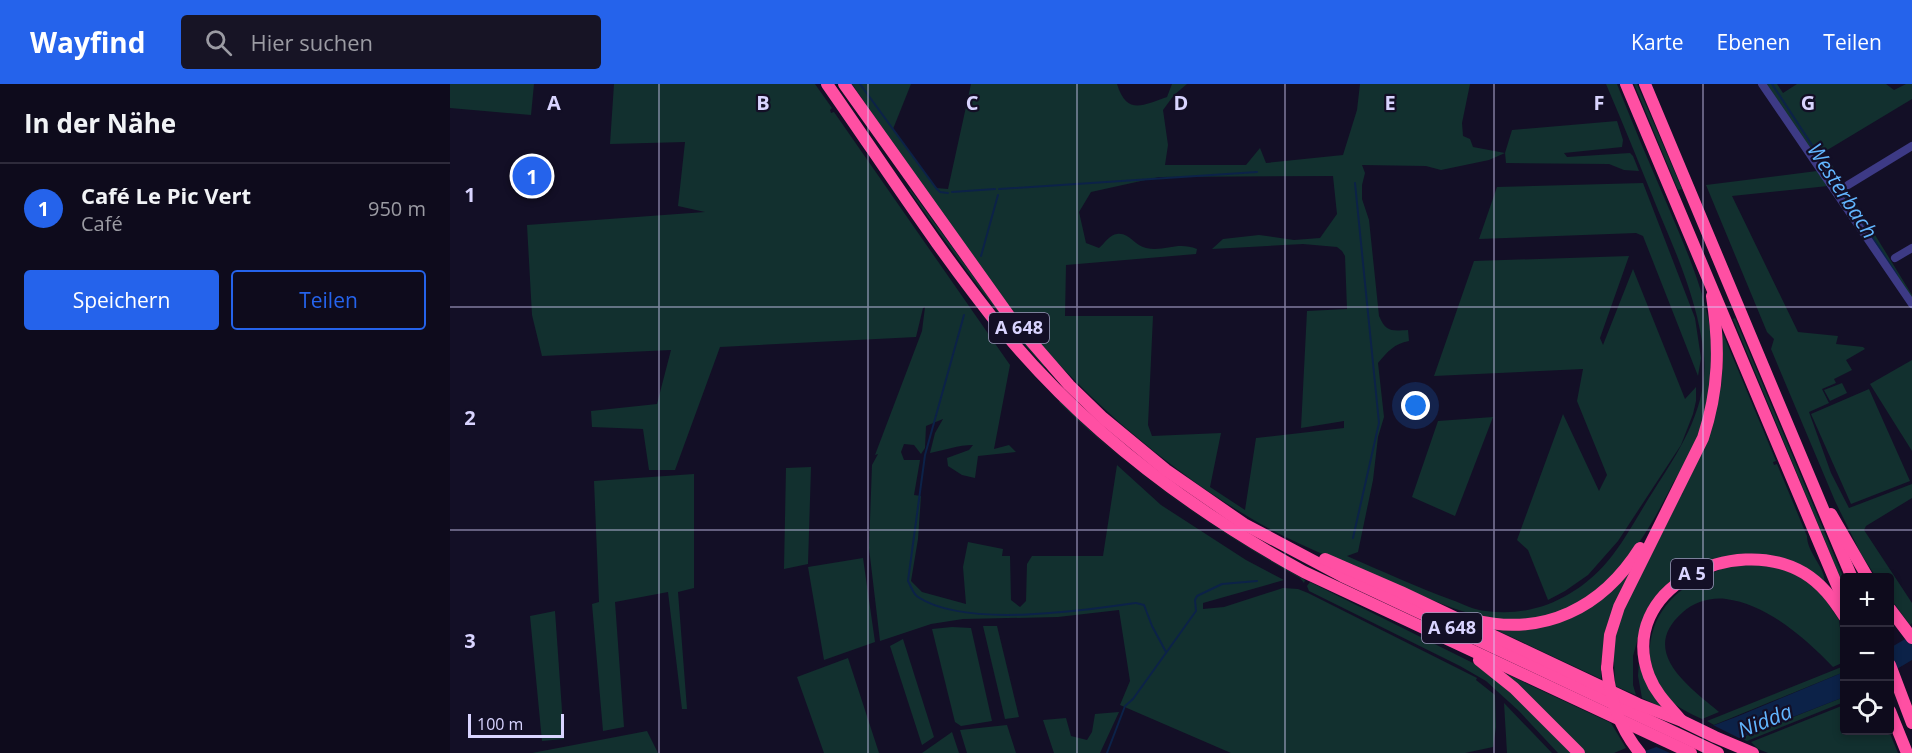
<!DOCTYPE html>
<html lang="de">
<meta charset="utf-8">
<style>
body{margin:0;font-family:"Open Sans",sans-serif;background:#171425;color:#f1f3f6}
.controls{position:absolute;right:18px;bottom:18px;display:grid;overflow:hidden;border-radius:6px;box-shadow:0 3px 9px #0003}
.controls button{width:54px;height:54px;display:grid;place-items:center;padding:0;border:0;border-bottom:2px solid #2e2b3b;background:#0e0b1c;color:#f1f3f6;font:30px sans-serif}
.scale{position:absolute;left:18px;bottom:15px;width:96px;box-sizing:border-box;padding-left:6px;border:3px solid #d9d4ff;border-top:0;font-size:16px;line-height:21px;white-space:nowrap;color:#d9d4ff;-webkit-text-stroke:4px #130f26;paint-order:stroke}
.you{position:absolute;left:966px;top:322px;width:21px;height:21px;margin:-15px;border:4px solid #fff;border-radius:50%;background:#1a73e8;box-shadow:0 0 0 9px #1a73e833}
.badge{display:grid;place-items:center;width:39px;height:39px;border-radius:50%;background:#2563eb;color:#fff;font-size:20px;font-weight:700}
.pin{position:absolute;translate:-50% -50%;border:3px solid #fff;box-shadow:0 2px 6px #0006}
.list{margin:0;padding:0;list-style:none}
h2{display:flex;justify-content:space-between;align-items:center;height:78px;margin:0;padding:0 24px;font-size:26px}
h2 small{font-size:20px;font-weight:400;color:#9b9ba3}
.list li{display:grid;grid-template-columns:39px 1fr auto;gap:18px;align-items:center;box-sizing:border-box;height:90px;padding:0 24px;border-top:2px solid #2e2b3b}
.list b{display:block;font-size:22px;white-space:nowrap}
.list p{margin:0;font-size:20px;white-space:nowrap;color:#9b9ba3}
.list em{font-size:20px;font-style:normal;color:#9b9ba3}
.actions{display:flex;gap:12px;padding:18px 24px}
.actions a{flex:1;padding:14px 0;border:2px solid #2563eb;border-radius:6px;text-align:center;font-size:21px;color:#2563eb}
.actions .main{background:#2563eb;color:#fff}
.icon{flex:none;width:33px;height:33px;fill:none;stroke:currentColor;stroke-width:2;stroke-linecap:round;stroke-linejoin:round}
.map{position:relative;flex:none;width:1462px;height:669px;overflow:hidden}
header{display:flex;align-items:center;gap:36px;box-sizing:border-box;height:84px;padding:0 30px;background:#2563eb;color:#fff}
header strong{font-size:28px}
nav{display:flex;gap:33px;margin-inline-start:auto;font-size:21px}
.search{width:420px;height:54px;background:#171425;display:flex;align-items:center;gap:15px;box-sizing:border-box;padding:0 21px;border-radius:6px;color:#9b9ba3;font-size:22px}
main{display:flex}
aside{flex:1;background:#0e0b1c}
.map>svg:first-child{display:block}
.green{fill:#12302f;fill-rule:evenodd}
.water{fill:#0c2248}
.pier{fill:#130f26}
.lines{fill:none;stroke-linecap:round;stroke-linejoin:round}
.stream{stroke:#0c2248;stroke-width:2}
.minor{stroke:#3d3a85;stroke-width:8}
.highway{stroke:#ff4fa3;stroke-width:12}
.highway-bridge{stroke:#ff4fa3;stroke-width:12}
.grid{fill:none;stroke:#d9d4ff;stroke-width:1.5;stroke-opacity:0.55}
.labels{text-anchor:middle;stroke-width:4.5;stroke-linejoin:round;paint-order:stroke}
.shield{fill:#130f26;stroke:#9e99be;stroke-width:1.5}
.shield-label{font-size:18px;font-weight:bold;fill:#d9d4ff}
.water-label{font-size:21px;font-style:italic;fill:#62b6ff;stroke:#130f26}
.grid-label{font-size:20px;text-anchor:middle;font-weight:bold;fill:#d9d4ff;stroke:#130f26;stroke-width:4.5;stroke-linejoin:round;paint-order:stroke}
</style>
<header>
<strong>Wayfind</strong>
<div class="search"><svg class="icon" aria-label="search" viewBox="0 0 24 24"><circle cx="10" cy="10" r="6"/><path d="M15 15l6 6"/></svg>Hier suchen</div>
<nav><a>Karte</a><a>Ebenen</a><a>Teilen</a></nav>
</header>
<main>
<aside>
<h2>In der Nähe<small></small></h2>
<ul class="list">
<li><span class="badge">1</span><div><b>Café Le Pic Vert</b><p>Café</p></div><em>950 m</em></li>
</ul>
<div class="actions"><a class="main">Speichern</a><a>Teilen</a></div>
</aside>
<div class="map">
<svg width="1462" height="669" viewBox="0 0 1462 669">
<rect width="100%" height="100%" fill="#130f26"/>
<g class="green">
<polygon points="0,0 84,0 81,31 0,24"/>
<path d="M164,0H365L382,24L380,26L381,29L384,28L560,281L544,365L559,361L566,368L528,372L525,394L512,391L498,382L497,374L519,366L523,361C508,361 495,366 480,369L485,349L493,335L476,342L475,364L471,370L464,361L454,360L451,368L454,376H470L464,411L471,412L468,455L461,497L472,508L516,520L513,483L518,458L553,465L552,472H560L561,516L570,523L576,517L577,480L582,472H653L667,381L711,421L796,476L834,496L753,519V525L774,523L833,504L848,505L858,509L1027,594L1026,596L1045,611L1046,643L1043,663L1015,669H781L670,621L680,597L669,526L608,533L513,535L481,540L430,557L419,464L422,381L428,370L425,371L472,247L475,223L473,224L466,253L270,263L225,386H199L193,345L142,343L141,327L207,320L221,266L92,272L82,231L77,141L255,128L228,122L235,58L160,60Z"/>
<path d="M402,0H461L443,45L486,104L498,105L521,0H667C677,32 693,21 717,13L722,0H737L724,11L713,26L718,61L715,81H796L810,64L816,79L893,71L907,26L910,0H1020L1012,39L1013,52L1020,55L1023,63L1055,69L1062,46L1167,37L1173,56L1172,63L1114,69L1117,73L1180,69L1183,72L1189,87L1174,86L1159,80L1056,79L1055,69L1039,76L991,86L976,82L912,81L915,89L912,101V115L919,136L929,232C936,248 941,247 958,246L959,257C944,260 938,267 928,279L934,333L928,353L923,396L908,468L897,472C932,487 966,503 1002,516C1013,520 1024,526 1036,527C1083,534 1127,513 1157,478C1175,457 1189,429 1204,406C1230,366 1258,323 1254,273C1249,221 1228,173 1208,126C1191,84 1174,42 1156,0H1167C1182,38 1198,76 1214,113C1238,170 1272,241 1262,304C1257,332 1246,360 1233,384C1229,390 1224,396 1221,403C1215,415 1207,430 1199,443C1171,490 1126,535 1068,536C1024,537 983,516 944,500C894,479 843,460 797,432C730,392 661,336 607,278C529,193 467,94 402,0ZM883,92L887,130L870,154L844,156L809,151L773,155L762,165L853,160L887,163L892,167L895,172L897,225L857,227L851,344L894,337V344L806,354L795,426L760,403L771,349L702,352L698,341L703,232H615L616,181L746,170L747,165C727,157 715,168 696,164C685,162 679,148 667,150C660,150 654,160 649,164L636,159L629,128L641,108L709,93Z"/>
<polygon points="1184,0 1187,0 1232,105 1228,106"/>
<polygon points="1311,0 1327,0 1333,9 1347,0 1436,0 1444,6 1456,0 1462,0 1462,15 1374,68 1462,211 1462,225 1378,102 1282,112 1348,248 1388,252 1386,260 1413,263 1415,265 1396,276 1402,286 1384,295 1386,299 1372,305 1379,319 1359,328 1381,389 1399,424 1462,400 1462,414 1416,442 1414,446 1462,519 1462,539 1460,541 1440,514 1440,494 1426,493 1411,470 1385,417 1321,265 1324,255 1317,248 1256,101 1367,87"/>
<polygon points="1193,99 1245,234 1251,274 1248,292 1193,152 1186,149 1029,155 1047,103"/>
<path d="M460,105L531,203L596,282L594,283C544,227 502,167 459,106Z"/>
<polygon points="1179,172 1150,254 1153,261 1183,185 1235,315 1246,303 1246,317 1243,330 1231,361 1168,457 1138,491 1115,507 1098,516 1078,466 1067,456 1113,330 1149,407 1157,391 1127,317 1133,285 984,292 1024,177"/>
<polygon points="1285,234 1394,495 1394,503 1283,235"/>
<path d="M1271,245L1326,377L1323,378L1324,381L1327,380L1357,452C1357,470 1378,485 1374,501L1348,482L1259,478L1200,529L1188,554L1183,572V601L1186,611L1165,602L1164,578L1162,577C1166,521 1205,461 1230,411L1233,410L1231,409L1271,303L1273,278Z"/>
<polygon points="1462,276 1462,367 1420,300"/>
<polygon points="1392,299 1397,309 1380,317 1374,306"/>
<polygon points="1419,305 1460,397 1401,420 1361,330"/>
<path d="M610,317C681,391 767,447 855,496L854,499L850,494C762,445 681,389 609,318Z"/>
<polygon points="1043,333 1005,432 962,413 988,337"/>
<polygon points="361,383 358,480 334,485 336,384"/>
<polygon points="244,390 244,504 228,508 237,625 232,625 218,508 165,518 174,643 153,647 142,520 149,518 144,397"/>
<polygon points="413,474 425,558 374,576 358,483"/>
<path d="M1285,479L1317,480L1341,486L1371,509L1389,536L1394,578L1383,583C1356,555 1317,520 1276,515C1261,513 1244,518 1233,528C1188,567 1238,602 1269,628L1252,635C1239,629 1226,623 1217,613C1189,581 1197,535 1228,509C1244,496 1267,487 1285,479Z"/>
<polygon points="1183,481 1151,578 1151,595 1040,543 1110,537"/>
<polygon points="860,498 1025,580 1065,610 1122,669 1108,669 1069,627 1036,597 1010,582 859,507 857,502"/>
<polygon points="105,527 114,655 92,657 80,532"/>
<polygon points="533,542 547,542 569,633 555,635"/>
<polygon points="502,543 521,544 542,637 511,642 505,638 482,545"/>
<polygon points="453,555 484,653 472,661 440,562"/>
<polygon points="1190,564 1217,626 1192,614 1188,592"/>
<polygon points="398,574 429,669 374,669 347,593"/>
<polygon points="1394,582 1394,588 1264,641 1257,637"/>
<polygon points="1046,585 1161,639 1176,664 1164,669 1134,669"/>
<polygon points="1394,613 1394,618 1297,657 1290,654"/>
<polygon points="1054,619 1102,669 1057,669"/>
<polygon points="1394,621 1394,646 1439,647 1448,669 1318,669 1308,665 1301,658"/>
<polygon points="669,628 650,669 604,669 593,636 616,634 621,652 637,656 642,648 645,630"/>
<polygon points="557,641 566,669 517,669 510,646"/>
<polygon points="197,647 208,669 82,669"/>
<polygon points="502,648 509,669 472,669"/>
</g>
<g class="water">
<polygon points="1462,551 1462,576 1440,589 1440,564"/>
<polygon points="1394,588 1394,613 1251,669 1190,669 1286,633"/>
</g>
<polygon class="pier" points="1259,639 1293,656 1259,669 1220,669 1202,661"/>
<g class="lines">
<g class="stream">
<polyline points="410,0 486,104 490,108 498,109"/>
<polyline points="1322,0 1447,191"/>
<polyline points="549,105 807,88"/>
<polyline points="502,108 545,105"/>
<polyline points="531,172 548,111"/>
<path d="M514,231L475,371L458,497C461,502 463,510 468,513C515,544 631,527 686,519L694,521L702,542L716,568"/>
<polyline points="903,454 929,339 905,99"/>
<polyline points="657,669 675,622 683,615 746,527 745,516 747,512 772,500 807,497"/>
</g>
<g class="minor">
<polyline points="1312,0 1462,220"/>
<polyline points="1398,101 1462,62"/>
<polyline points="1445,174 1462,164"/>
</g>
<g class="highway">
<path d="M377,0C435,83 490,169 554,248C637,348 741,426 854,488L1241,669"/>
<polyline points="394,0 560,233 619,301 653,334 716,386 794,440 892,492 1268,669"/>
<polyline points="1176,0 1394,518"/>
<polyline points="1195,0 1402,494"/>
<polyline points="1381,430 1418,494"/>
<polyline points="875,475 951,508 1188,620 1232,637 1265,653 1303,669"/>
<polyline points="1440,525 1462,554"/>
<path d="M1024,536C1094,553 1152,524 1190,464"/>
<polyline points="1029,576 1064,604 1129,669"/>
<polyline points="1440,581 1462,639"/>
<path d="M1157,584L1160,551L1169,523L1253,354C1269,305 1270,263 1262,212"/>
<polyline points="1440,627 1457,669"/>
<path d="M1231,636C1219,622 1206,610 1199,592C1166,505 1284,448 1354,489C1372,500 1383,515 1394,532"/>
</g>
<path class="highway-bridge" d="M1157,584C1160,615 1170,645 1190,669"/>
</g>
<path class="grid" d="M209,0V669M418,0V669M627,0V669M835,0V669M1044,0V669M1253,0V669M0,223H1462M0,446H1462"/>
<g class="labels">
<g class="shield">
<rect x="539" y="229" width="60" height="30" rx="4.5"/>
<rect x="1221" y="475" width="42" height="30" rx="4.5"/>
<rect x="972" y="529" width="60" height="30" rx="4.5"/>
</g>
<g class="shield-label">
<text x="569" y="250">A 648</text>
<text x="1242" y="496">A 5</text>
<text x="1002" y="550">A 648</text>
</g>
<g class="water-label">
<text transform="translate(1392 107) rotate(57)" y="7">Westerbach</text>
<text transform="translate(1315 637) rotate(-22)" y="7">Nidda</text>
</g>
</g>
<g class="grid-label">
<text x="104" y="26">A</text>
<text x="313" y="26">B</text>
<text x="522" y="26">C</text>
<text x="731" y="26">D</text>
<text x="940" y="26">E</text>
<text x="1149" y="26">F</text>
<text x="1358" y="26">G</text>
<text x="20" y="118">1</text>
<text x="20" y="341">2</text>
<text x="20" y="564">3</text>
</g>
</svg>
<div class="controls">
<button>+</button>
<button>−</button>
<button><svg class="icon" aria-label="locate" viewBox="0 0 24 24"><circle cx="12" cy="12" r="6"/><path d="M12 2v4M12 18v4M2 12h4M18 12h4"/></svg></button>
</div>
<div class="scale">100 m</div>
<div class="you"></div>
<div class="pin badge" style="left:82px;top:92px">1</div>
</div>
</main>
